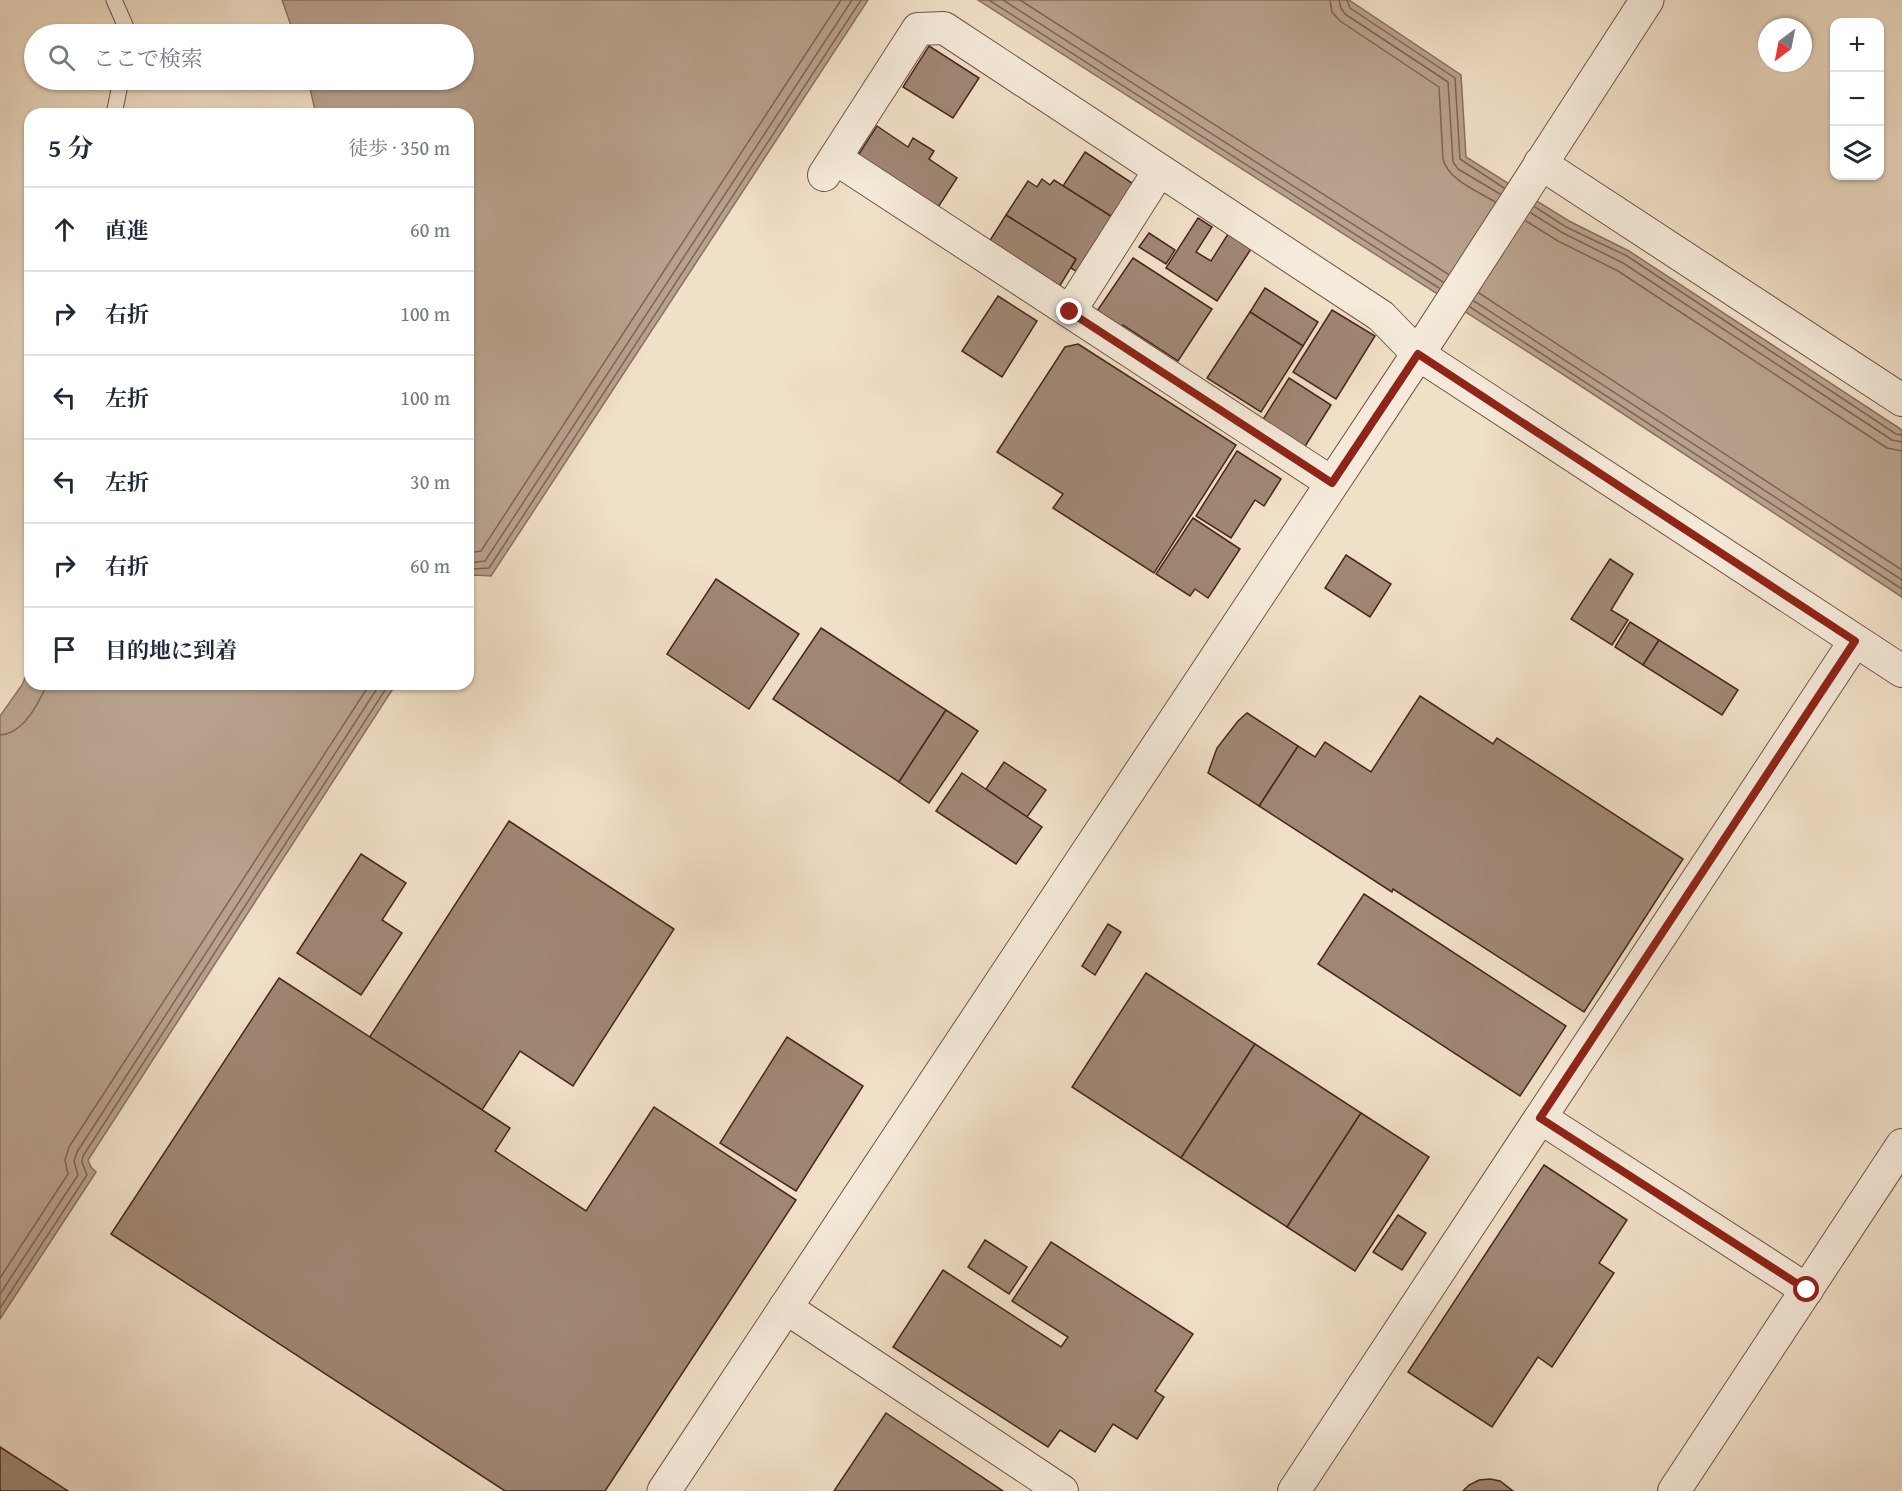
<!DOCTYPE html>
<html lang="ja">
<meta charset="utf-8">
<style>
body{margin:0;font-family:"Gentium Book Plus","Noto Serif JP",serif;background:#f2f2f3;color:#1f2937}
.controls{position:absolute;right:18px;top:18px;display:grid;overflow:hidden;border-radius:12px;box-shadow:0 2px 4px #0004}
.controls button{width:54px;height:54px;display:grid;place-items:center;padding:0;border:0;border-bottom:2px solid #e0e1e3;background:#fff;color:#1f2937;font:30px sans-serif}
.compass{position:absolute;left:1758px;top:18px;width:54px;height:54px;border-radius:50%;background:#fff;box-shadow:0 2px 4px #0004;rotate:212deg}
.stop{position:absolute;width:18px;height:18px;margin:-14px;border:4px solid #8f2418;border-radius:50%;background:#fff}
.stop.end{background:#8f2418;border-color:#fff;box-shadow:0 2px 6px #0008}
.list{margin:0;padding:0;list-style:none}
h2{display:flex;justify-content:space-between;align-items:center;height:78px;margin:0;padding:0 24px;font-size:26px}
h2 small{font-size:20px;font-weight:400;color:#747a83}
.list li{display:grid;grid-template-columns:39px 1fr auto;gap:18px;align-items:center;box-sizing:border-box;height:84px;padding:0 24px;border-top:2px solid #e0e1e3}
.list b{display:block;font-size:22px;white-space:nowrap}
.list em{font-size:20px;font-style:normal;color:#747a83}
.icon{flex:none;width:33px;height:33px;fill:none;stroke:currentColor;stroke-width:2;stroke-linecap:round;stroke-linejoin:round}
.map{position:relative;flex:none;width:1902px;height:1491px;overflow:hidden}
.search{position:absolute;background:#fff;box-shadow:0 2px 4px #0004;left:24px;top:24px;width:450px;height:66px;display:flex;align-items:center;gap:15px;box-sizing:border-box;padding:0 21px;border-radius:33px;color:#747a83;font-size:22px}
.panel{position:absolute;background:#fff;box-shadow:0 2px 4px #0004;left:24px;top:108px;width:450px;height:582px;border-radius:18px}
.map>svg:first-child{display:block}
.water{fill:#b8a18d;stroke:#8b705f;stroke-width:1.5}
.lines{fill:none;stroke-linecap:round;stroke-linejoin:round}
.shore{stroke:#806454;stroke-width:1.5}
.building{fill:#a08775;stroke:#48271b;stroke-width:1.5}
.service-casing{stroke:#725546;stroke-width:17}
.minor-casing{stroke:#725546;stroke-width:34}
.tertiary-casing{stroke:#725546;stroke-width:35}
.service{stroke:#f6ebdb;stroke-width:15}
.minor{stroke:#f6ebdb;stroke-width:32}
.tertiary{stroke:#f6ebdb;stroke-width:33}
.route{stroke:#8f2418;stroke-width:8}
</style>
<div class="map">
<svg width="1902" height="1491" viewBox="0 0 1902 1491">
<rect width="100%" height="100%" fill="#f1e0c8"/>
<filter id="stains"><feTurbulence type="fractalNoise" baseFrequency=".00333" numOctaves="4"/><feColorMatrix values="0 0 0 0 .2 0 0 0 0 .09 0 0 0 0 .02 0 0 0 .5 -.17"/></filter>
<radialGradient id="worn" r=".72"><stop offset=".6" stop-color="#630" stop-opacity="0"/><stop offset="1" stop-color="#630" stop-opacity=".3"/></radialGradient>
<g class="water">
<polygon points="282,0 868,0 491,576 474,575 468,579 468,114 316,114 308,80 464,80 464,34 294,34"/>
<polygon points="978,0 1349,0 1461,75 1466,157 1569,221 1629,251 1902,430 1902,597 1564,375"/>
<polygon points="30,666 30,684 396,684 88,1160 91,1167 96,1172 0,1319 0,716 22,685"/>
</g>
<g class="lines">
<g class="shore">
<polyline points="989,0 1439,288"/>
<polyline points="1003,0 1443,282"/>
<polyline points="1020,0 1448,274"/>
<path d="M1330,0L1332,12L1340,21L1439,87L1443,159C1448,180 1478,191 1495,202"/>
<polyline points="1339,0 1341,8 1345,14 1448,82 1453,162 1458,169 1500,194"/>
<polyline points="1347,0 1350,8 1455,78 1460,159 1504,188"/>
<polyline points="1535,207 1566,227 1627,256 1896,434 1902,435"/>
<polyline points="1531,213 1563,233 1623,263 1892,440 1902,442"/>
<polyline points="1526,221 1558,241 1618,271 1887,448 1902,451"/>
<polyline points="1479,293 1902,570"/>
<polyline points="1474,301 1902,580"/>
<polyline points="1470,307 1902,589"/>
<polyline points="468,553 481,551 841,0"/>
<polyline points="468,563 485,561 852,0"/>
<polyline points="468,571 473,569 489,568 861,0"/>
<path d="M0,735C23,734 39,703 47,684"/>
<polyline points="0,1278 68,1174 65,1160 69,1147 370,684"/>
<polyline points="0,1294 78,1175 74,1161 77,1152 380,684"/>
<polyline points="0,1308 87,1175 82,1162 83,1156 389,684"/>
</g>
</g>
<g class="building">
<polygon points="929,46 979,78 953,118 903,87"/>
<polygon points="877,126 908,147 913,138 934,151 929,159 957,178 933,215 853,163"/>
<polygon points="1085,152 1138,187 1117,220 1063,186"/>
<polygon points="1042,179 1050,185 1054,180 1117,220 1082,275 1071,268 1076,259 1006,215 1028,181 1037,187"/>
<polygon points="1006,215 1076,259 1053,297 982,253"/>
<polygon points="1198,218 1212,227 1196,252 1211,261 1228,234 1251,249 1217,301 1166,268"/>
<polygon points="1149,233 1175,250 1166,264 1139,247"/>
<polygon points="1133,258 1212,309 1178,361 1123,325 1120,330 1095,314"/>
<polygon points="1265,288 1318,322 1303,346 1250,312"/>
<polygon points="998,296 1037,321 1002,377 962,351"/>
<polygon points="1332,310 1375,336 1336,399 1293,372"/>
<polygon points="1250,312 1303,346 1261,412 1207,378"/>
<polygon points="1078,344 1236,445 1154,573 1053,508 1063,494 997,452 1065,347"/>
<polygon points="1289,378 1331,405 1304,448 1262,421"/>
<polygon points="1237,451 1281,479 1264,506 1255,500 1231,538 1196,516"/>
<polygon points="1193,518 1240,549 1208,598 1195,589 1190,596 1156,574"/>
<polygon points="1346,555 1391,584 1370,617 1325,588"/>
<polygon points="1610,559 1633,574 1611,610 1628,620 1612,645 1571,619"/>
<polygon points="716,579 799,634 749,709 667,654"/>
<polygon points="1630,622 1659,640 1643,665 1615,647"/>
<polygon points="821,628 946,710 899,782 773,699"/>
<polygon points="1659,640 1738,690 1722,715 1643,665"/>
<polygon points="1420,696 1493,744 1497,738 1683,859 1584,1012 1393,889 1392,892 1259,806 1298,746 1315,757 1325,742 1371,772"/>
<polygon points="946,710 978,731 929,803 899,782"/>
<polygon points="1247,713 1298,746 1259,806 1208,773 1217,748 1238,721"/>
<polygon points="1004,762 1046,790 1027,817 986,789"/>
<polygon points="962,773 1042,827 1016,864 936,811"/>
<polygon points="509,821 674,929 573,1086 520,1051 482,1110 369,1038"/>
<polygon points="361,854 406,883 382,920 402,933 361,995 297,953"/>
<polygon points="1364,894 1566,1026 1520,1096 1318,964"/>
<polygon points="1108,924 1121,932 1095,975 1082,966"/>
<polygon points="1146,973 1255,1044 1181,1158 1072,1087"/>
<polygon points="279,978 510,1128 495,1151 586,1211 654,1107 796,1200 605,1491 505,1491 111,1234"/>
<polygon points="787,1037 863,1086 796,1191 720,1143"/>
<polygon points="1255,1044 1361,1113 1287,1227 1181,1158"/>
<polygon points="1361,1113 1429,1157 1355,1271 1287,1227"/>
<polygon points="1544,1165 1627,1220 1599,1263 1614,1273 1552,1367 1538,1357 1492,1427 1408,1372"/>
<polygon points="1398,1215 1426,1233 1402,1270 1373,1252"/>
<polygon points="985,1240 1027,1267 1009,1294 968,1267"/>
<polygon points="1051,1242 1193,1334 1155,1391 1164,1397 1137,1439 1113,1424 1095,1452 1060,1430 1048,1447 893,1347 943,1270 1061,1347 1068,1337 1012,1301"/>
<polygon points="886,1413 1003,1491 834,1491"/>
<polygon points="0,1447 68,1491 0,1491"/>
<polygon points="1490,1479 1500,1481 1513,1491 1463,1491 1469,1485 1479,1480"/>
</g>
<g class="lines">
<defs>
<g id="service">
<polyline points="114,0 129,34"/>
<polyline points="114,114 121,80"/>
</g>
<g id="minor">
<polyline points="835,158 1332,483"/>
<polyline points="1540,163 1902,400"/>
<polyline points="824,175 918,29 944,28 1381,316 1418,354 1902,671"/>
<polyline points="1070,311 1159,171"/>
<polyline points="1541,1118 1807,1290"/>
<polyline points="785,1307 1062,1491"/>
<polyline points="1294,1491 1855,641"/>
<polyline points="1674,1491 1902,1145"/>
</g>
<polyline id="tertiary" points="664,1491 1418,354 1647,0"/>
</defs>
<use href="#service" class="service-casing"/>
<use href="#minor" class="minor-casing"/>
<use href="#tertiary" class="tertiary-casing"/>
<use href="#service" class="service"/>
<use href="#minor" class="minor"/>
<use href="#tertiary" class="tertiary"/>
</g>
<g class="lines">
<polyline class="route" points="1070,312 1332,483 1418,354 1855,641 1540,1118 1807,1290"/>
</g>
<rect width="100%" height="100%" filter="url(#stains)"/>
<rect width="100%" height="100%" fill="url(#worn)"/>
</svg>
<div class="controls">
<button>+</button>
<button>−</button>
<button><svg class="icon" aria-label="layers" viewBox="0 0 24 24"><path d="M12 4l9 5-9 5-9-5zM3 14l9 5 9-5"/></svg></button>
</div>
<svg class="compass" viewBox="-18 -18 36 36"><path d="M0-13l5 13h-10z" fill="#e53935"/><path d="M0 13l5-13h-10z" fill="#747a83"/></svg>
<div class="stop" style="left:1807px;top:1290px"></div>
<div class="stop end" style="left:1070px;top:312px"></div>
<div class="search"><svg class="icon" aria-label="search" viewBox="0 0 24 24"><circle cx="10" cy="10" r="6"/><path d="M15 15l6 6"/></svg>ここで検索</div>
<section class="panel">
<h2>5 分<small>徒歩 · 350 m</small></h2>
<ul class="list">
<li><svg class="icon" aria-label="ahead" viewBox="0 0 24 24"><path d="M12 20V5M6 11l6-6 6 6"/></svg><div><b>直進</b></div><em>60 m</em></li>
<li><svg class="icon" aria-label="right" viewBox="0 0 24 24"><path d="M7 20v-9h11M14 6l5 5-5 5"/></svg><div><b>右折</b></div><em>100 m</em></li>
<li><svg class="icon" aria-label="left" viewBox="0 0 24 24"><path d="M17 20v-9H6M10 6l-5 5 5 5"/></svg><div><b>左折</b></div><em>100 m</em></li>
<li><svg class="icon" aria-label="left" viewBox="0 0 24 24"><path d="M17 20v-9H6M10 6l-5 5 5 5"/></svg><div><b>左折</b></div><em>30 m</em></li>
<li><svg class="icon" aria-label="right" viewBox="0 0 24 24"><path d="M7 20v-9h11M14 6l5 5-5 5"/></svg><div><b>右折</b></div><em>60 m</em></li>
<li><svg class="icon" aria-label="arrive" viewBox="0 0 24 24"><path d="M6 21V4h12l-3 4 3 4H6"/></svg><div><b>目的地に到着</b></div></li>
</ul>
</section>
</div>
